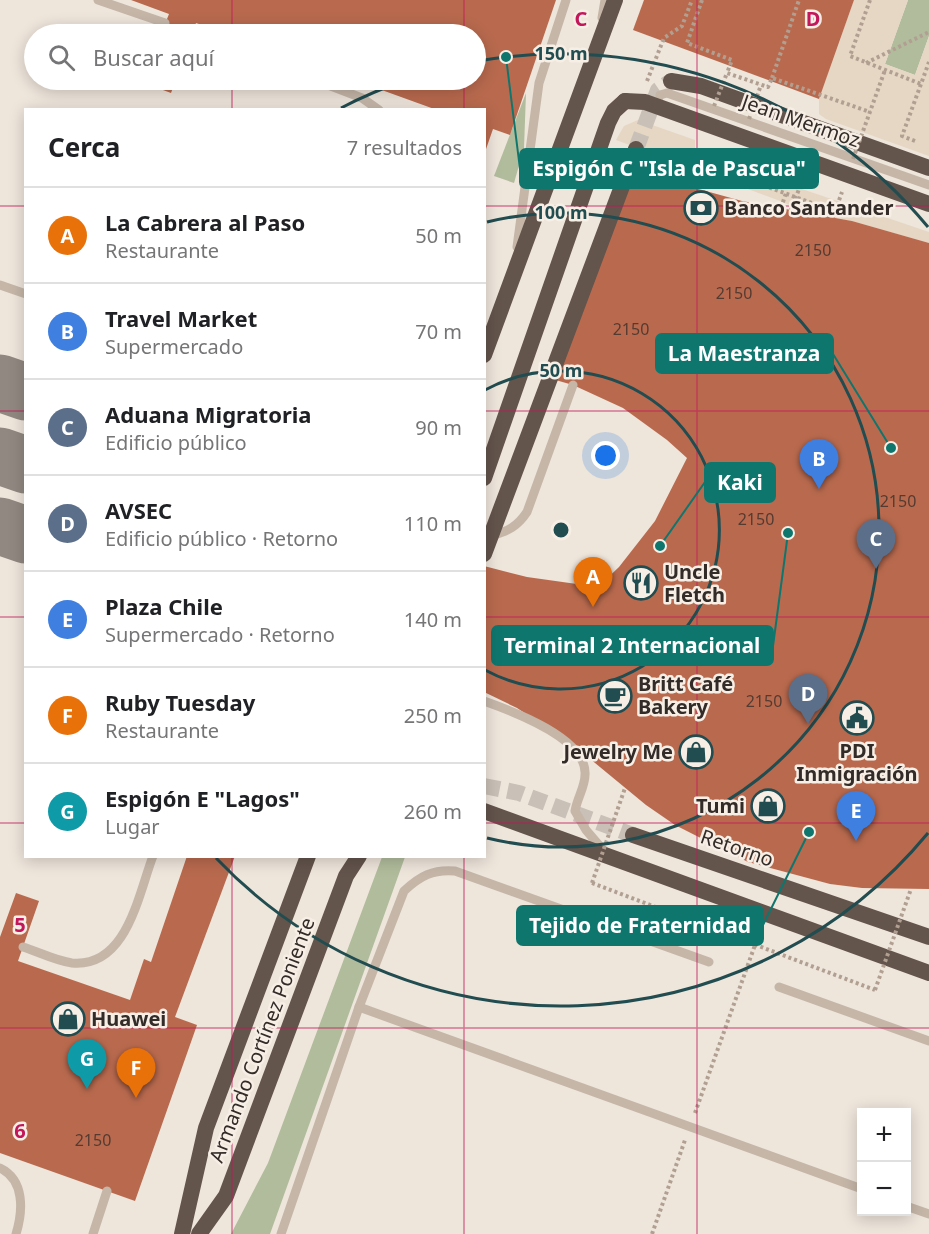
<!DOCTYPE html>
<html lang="es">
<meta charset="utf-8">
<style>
body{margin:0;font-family:"Noto Sans",sans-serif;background:#f2f2f2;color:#202124}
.controls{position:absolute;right:18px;bottom:18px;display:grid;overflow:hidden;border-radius:0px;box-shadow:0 3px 15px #0003}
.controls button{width:54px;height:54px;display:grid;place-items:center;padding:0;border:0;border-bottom:2px solid #e0e0e0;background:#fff;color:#202124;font:30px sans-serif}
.you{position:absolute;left:606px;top:456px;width:21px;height:21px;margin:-15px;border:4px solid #fff;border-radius:50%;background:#1a73e8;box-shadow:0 0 0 9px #1a73e833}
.badge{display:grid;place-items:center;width:39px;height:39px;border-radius:50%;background:#2563eb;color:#fff;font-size:20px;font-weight:700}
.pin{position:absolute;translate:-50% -50px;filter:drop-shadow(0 2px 3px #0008)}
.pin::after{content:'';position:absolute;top:32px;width:21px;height:18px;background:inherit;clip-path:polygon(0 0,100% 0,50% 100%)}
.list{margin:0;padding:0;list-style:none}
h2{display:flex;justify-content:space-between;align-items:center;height:78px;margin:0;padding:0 24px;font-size:26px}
h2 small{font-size:20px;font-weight:400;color:#757577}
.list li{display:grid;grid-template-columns:39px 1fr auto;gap:18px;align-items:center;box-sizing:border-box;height:96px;padding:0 24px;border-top:2px solid #e0e0e0}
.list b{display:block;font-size:22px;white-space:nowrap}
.list p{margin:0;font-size:20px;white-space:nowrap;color:#757577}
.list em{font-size:20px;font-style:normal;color:#757577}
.icon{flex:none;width:33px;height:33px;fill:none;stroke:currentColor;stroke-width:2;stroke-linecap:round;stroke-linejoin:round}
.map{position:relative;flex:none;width:929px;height:1234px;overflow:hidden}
.search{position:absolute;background:#fff;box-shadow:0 3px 15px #0003;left:24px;top:24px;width:462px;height:66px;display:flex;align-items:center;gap:15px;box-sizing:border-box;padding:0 21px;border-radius:33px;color:#757577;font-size:22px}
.panel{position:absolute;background:#fff;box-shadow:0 3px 15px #0003;left:24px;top:108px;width:462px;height:750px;border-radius:0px}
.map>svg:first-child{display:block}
.green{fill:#b1bc9c}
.plaza{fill:#e5d7c3}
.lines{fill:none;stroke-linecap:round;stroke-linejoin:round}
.taxiway{stroke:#908881;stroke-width:57}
.building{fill:#b96a4e}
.trunk-tunnel{stroke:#c9c0b7;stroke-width:16;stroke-dasharray:16 8;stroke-linecap:butt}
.path{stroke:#b1a092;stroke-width:4;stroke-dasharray:3 3;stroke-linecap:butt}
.service{stroke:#c5b6a8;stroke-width:9}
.trunk{stroke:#63544c;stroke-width:16}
.path-bridge{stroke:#b1a092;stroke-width:4;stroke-dasharray:3 3;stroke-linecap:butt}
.trunk-bridge{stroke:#63544c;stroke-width:16}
.grid{fill:none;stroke:#c2185b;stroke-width:1.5;stroke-opacity:0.55}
.ring{fill:none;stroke:#214c50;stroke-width:3}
.labels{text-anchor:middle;stroke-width:5;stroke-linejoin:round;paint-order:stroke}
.number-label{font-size:16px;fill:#543b31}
.street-label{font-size:20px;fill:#332b27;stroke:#f7efe6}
.poi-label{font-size:20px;font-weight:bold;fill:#332b27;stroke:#f7efe6;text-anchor:start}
.grid-label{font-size:20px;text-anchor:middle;font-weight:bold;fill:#c2185b;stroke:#f7efe6;stroke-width:5;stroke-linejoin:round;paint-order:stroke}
.centre{fill:#214c50;stroke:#f7efe6;stroke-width:3}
.ring-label{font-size:18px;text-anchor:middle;font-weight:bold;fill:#214c50;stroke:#f7efe6;stroke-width:5;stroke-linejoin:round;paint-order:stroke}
.leader{fill:none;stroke:#0f766e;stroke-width:2}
.callout-dot{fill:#0f766e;stroke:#f7efe6;stroke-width:2}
.callout{fill:#0f766e;stroke:#0f766e;stroke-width:2}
.callout-label{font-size:21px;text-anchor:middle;font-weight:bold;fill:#fff}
</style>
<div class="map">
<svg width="929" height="1234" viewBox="0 0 929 1234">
<rect width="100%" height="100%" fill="#eee5db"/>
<g class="green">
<polygon points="908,0 929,0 929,36 915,75 885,64"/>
<polygon points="526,93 524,148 514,183 494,176"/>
<polygon points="382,857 405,857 270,1234 231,1234 268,1163"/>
</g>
<g class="plaza">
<polygon points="854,0 908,0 885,64 915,75 929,36 929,156 826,119 819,114 819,99"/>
<polygon points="638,120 695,140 695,153 929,232 929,243 852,221 801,211 783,202 616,140 624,126"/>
</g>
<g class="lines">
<g class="taxiway">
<polyline points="0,383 26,392"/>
<polyline points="0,456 26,465"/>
<polyline points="0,526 26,535"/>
</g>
</g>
<g class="building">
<polygon points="131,0 556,0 510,135 493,129 485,152 484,110 437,110 354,80 476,80 476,34 228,34 196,23 192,34 161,34 169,14"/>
<polygon points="644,0 854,0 819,99 633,30"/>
<polygon points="145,80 176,80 171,93 144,83"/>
<polygon points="632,167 684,185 742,201 852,221 929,243 929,889 862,888 830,884 748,862 675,825 646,805 572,744 517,708 484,692 484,566 527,577 598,587 619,567 655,521 687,458 667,440 623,408 573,385 552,379"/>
<polygon points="187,856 235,856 175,1017 197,1025 135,1201 0,1153 0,937 16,893 39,901 18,961 130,1000 144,959 151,962"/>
</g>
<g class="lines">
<g class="trunk-tunnel">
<polyline points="636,149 658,90 671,81"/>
<polyline points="484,786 519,793 633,835"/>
</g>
<g class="path">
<polyline points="702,0 687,43 732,60 727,73 768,87 772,78 870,112"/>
<polyline points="870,0 850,56 921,84"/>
<polyline points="866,63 929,32"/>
<polyline points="772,78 799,0"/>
<polyline points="647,81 664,38 682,26 692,0"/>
<polyline points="915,141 902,136 929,62"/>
<polyline points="668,180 675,161"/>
<polyline points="781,208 786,193"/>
<polyline points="791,210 804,176"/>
<polyline points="592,883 875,990"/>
<polyline points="695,1113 755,945"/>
<polyline points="652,1234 685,1140"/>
</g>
<g class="service">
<polyline points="98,0 165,23"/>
<polyline points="602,18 605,0"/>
<polyline points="192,33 196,34"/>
<polyline points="315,80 362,98 379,110"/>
<polyline points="660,95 667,93 929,185"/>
<polyline points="517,247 539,83 566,0"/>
<polyline points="0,285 26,294"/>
<path d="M491,536C508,531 517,527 527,512L573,385"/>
<path d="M484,701C512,711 588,739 585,775C585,787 577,798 575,811L586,830L604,851"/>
<path d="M23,947C39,952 56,961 72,963C127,968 138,895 153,856"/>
<polyline points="779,987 929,1041"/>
<polyline points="359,1007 862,1189"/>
<path d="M0,1168C25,1180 23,1211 16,1234"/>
<polyline points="906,1206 929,1214"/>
<polyline points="93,1234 107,1191"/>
<path d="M281,1234L359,1007L404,891C420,876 433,869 455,871L709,962"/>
</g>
<g class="trunk">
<polyline points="671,81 701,86 929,168"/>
<polyline points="484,355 615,0"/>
<polyline points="484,478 608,123 614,111 625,101"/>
<polyline points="484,554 636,149"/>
<polyline points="484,811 929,973"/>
<polyline points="633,835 929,937"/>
<polyline points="182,1234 206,1128 308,856"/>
<polyline points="199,1234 226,1196 346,876 359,856"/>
</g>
<g class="path-bridge">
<polyline points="714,106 727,73"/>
<polyline points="749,119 761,85"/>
<polyline points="853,159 885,70"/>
<polyline points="723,163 720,170 840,213 843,204"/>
<polyline points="833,217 842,192"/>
<polyline points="592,883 625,788"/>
<polyline points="875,990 911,889"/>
</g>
<polyline class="trunk-bridge" points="625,101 645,102 929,204"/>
</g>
<path class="grid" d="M232,0V34M464,0V34M697,0V1234M232,80V110M464,80V110M0,206H26M484,206H929M0,411H26M484,411H929M0,617H26M484,617H929M0,823H26M484,823H929M232,856V1234M464,856V1234M0,1028H929"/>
<g class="ring">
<path d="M485 390A159 159 0 1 1 485 670"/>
<path d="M487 222A317 317 0 1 1 487 838"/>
<path d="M928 833A476 476 0 0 1 216 858M341 108A476 476 0 0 1 406 80M478 61A476 476 0 0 1 928 227"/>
</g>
<defs>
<symbol id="bank-ring" viewBox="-11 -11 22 22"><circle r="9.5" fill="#f7efe6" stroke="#214c50" stroke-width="1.5"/><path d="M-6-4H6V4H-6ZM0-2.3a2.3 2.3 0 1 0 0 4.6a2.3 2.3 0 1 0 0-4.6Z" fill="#214c50"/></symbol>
<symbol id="restaurant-ring" viewBox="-11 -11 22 22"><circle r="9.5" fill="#f7efe6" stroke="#214c50" stroke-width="1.5"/><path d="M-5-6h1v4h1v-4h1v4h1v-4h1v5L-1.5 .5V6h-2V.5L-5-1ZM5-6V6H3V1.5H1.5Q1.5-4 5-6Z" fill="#214c50"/></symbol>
<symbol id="cafe-ring" viewBox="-11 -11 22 22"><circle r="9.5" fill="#f7efe6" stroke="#214c50" stroke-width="1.5"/><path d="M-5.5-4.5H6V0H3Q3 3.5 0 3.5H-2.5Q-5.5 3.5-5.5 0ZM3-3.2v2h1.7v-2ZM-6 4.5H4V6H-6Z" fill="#214c50"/></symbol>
<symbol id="civic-ring" viewBox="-11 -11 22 22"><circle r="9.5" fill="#f7efe6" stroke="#214c50" stroke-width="1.5"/><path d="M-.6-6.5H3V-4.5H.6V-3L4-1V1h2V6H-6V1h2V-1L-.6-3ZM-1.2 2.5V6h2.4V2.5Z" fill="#214c50"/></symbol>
<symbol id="shop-ring" viewBox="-11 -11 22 22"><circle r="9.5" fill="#f7efe6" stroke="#214c50" stroke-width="1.5"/><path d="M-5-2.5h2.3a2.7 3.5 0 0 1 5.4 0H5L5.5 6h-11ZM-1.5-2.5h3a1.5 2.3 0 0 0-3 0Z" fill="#214c50"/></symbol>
</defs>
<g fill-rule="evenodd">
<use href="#bank-ring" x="682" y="189" width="38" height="38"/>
<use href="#restaurant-ring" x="622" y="564" width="38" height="38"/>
<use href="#cafe-ring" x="596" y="677" width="38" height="38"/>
<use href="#civic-ring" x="838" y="699" width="38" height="38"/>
<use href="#shop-ring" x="677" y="733" width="38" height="38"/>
<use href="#shop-ring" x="749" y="787" width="38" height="38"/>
<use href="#shop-ring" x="49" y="1000" width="38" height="38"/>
</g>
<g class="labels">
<g class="number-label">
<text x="813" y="256">2150</text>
<text x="734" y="299">2150</text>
<text x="631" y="335">2150</text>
<text x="898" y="507">2150</text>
<text x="756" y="525">2150</text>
<text x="764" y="707">2150</text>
<text x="93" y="1146">2150</text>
</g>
<g class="street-label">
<text transform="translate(801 121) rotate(19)" y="7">Jean Mermoz</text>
<text transform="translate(737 848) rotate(19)" y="7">Retorno</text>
<text transform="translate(262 1040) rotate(-69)" y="7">Armando Cortínez Poniente</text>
</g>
<g class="poi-label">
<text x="724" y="215">Banco Santander</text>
<text x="664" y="579">Uncle<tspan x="664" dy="23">Fletch</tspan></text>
<text x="638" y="691">Britt Café<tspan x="638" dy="23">Bakery</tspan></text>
<text x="857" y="758" text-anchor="middle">PDI<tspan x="857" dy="23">Inmigración</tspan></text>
<text x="673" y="759" text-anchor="end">Jewelry Me</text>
<text x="745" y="813" text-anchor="end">Tumi</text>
<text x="91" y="1026">Huawei</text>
</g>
</g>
<g class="grid-label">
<text x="581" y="26">C</text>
<text x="813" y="26">D</text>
<text x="20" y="932">5</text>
<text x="20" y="1138">6</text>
</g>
<circle cx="561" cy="530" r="9" class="centre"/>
<g class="ring-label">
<text x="561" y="60">150 m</text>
<text x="561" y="219">100 m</text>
<text x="561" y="377">50 m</text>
</g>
<path class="leader" d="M506 57L520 169M891 448L833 354M660 546L705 482M788 533L773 646M809 832L763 925"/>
<g class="callout-dot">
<circle cx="506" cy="57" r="6"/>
<circle cx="891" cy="448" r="6"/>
<circle cx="660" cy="546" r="6"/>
<circle cx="788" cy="533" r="6"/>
<circle cx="809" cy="832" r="6"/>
</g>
<g class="callout">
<rect x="520" y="149" width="298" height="39" rx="6"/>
<rect x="656" y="334" width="177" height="39" rx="6"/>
<rect x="705" y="463" width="70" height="39" rx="6"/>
<rect x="492" y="626" width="281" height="39" rx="6"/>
<rect x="517" y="906" width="246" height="39" rx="6"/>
</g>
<g class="callout-label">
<text x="669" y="176">Espigón C "Isla de Pascua"</text>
<text x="744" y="361">La Maestranza</text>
<text x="740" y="490">Kaki</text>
<text x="632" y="653">Terminal 2 Internacional</text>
<text x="640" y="933">Tejido de Fraternidad</text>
</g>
</svg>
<div class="controls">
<button>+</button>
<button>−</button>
</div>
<div class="you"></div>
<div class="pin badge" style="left:593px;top:607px;background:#e8710a">A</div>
<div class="pin badge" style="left:819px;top:489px;background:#3f7fe0">B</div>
<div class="pin badge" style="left:876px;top:569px;background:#5c6f8a">C</div>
<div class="pin badge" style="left:808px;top:724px;background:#5c6f8a">D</div>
<div class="pin badge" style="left:856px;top:841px;background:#3f7fe0">E</div>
<div class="pin badge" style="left:136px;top:1098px;background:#e8710a">F</div>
<div class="pin badge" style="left:87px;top:1089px;background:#0f9aa8">G</div>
<div class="search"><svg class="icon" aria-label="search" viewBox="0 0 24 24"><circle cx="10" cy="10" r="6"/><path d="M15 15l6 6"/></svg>Buscar aquí</div>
<section class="panel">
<h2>Cerca<small>7 resultados</small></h2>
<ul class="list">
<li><span class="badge" style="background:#e8710a">A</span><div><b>La Cabrera al Paso</b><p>Restaurante</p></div><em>50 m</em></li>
<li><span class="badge" style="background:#3f7fe0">B</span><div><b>Travel Market</b><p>Supermercado</p></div><em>70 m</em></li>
<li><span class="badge" style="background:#5c6f8a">C</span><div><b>Aduana Migratoria</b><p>Edificio público</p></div><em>90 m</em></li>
<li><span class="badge" style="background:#5c6f8a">D</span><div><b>AVSEC</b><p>Edificio público · Retorno</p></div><em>110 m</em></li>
<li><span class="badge" style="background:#3f7fe0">E</span><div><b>Plaza Chile</b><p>Supermercado · Retorno</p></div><em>140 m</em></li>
<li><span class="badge" style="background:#e8710a">F</span><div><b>Ruby Tuesday</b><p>Restaurante</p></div><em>250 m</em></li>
<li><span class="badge" style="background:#0f9aa8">G</span><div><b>Espigón E &quot;Lagos&quot;</b><p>Lugar</p></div><em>260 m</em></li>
</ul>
</section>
</div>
